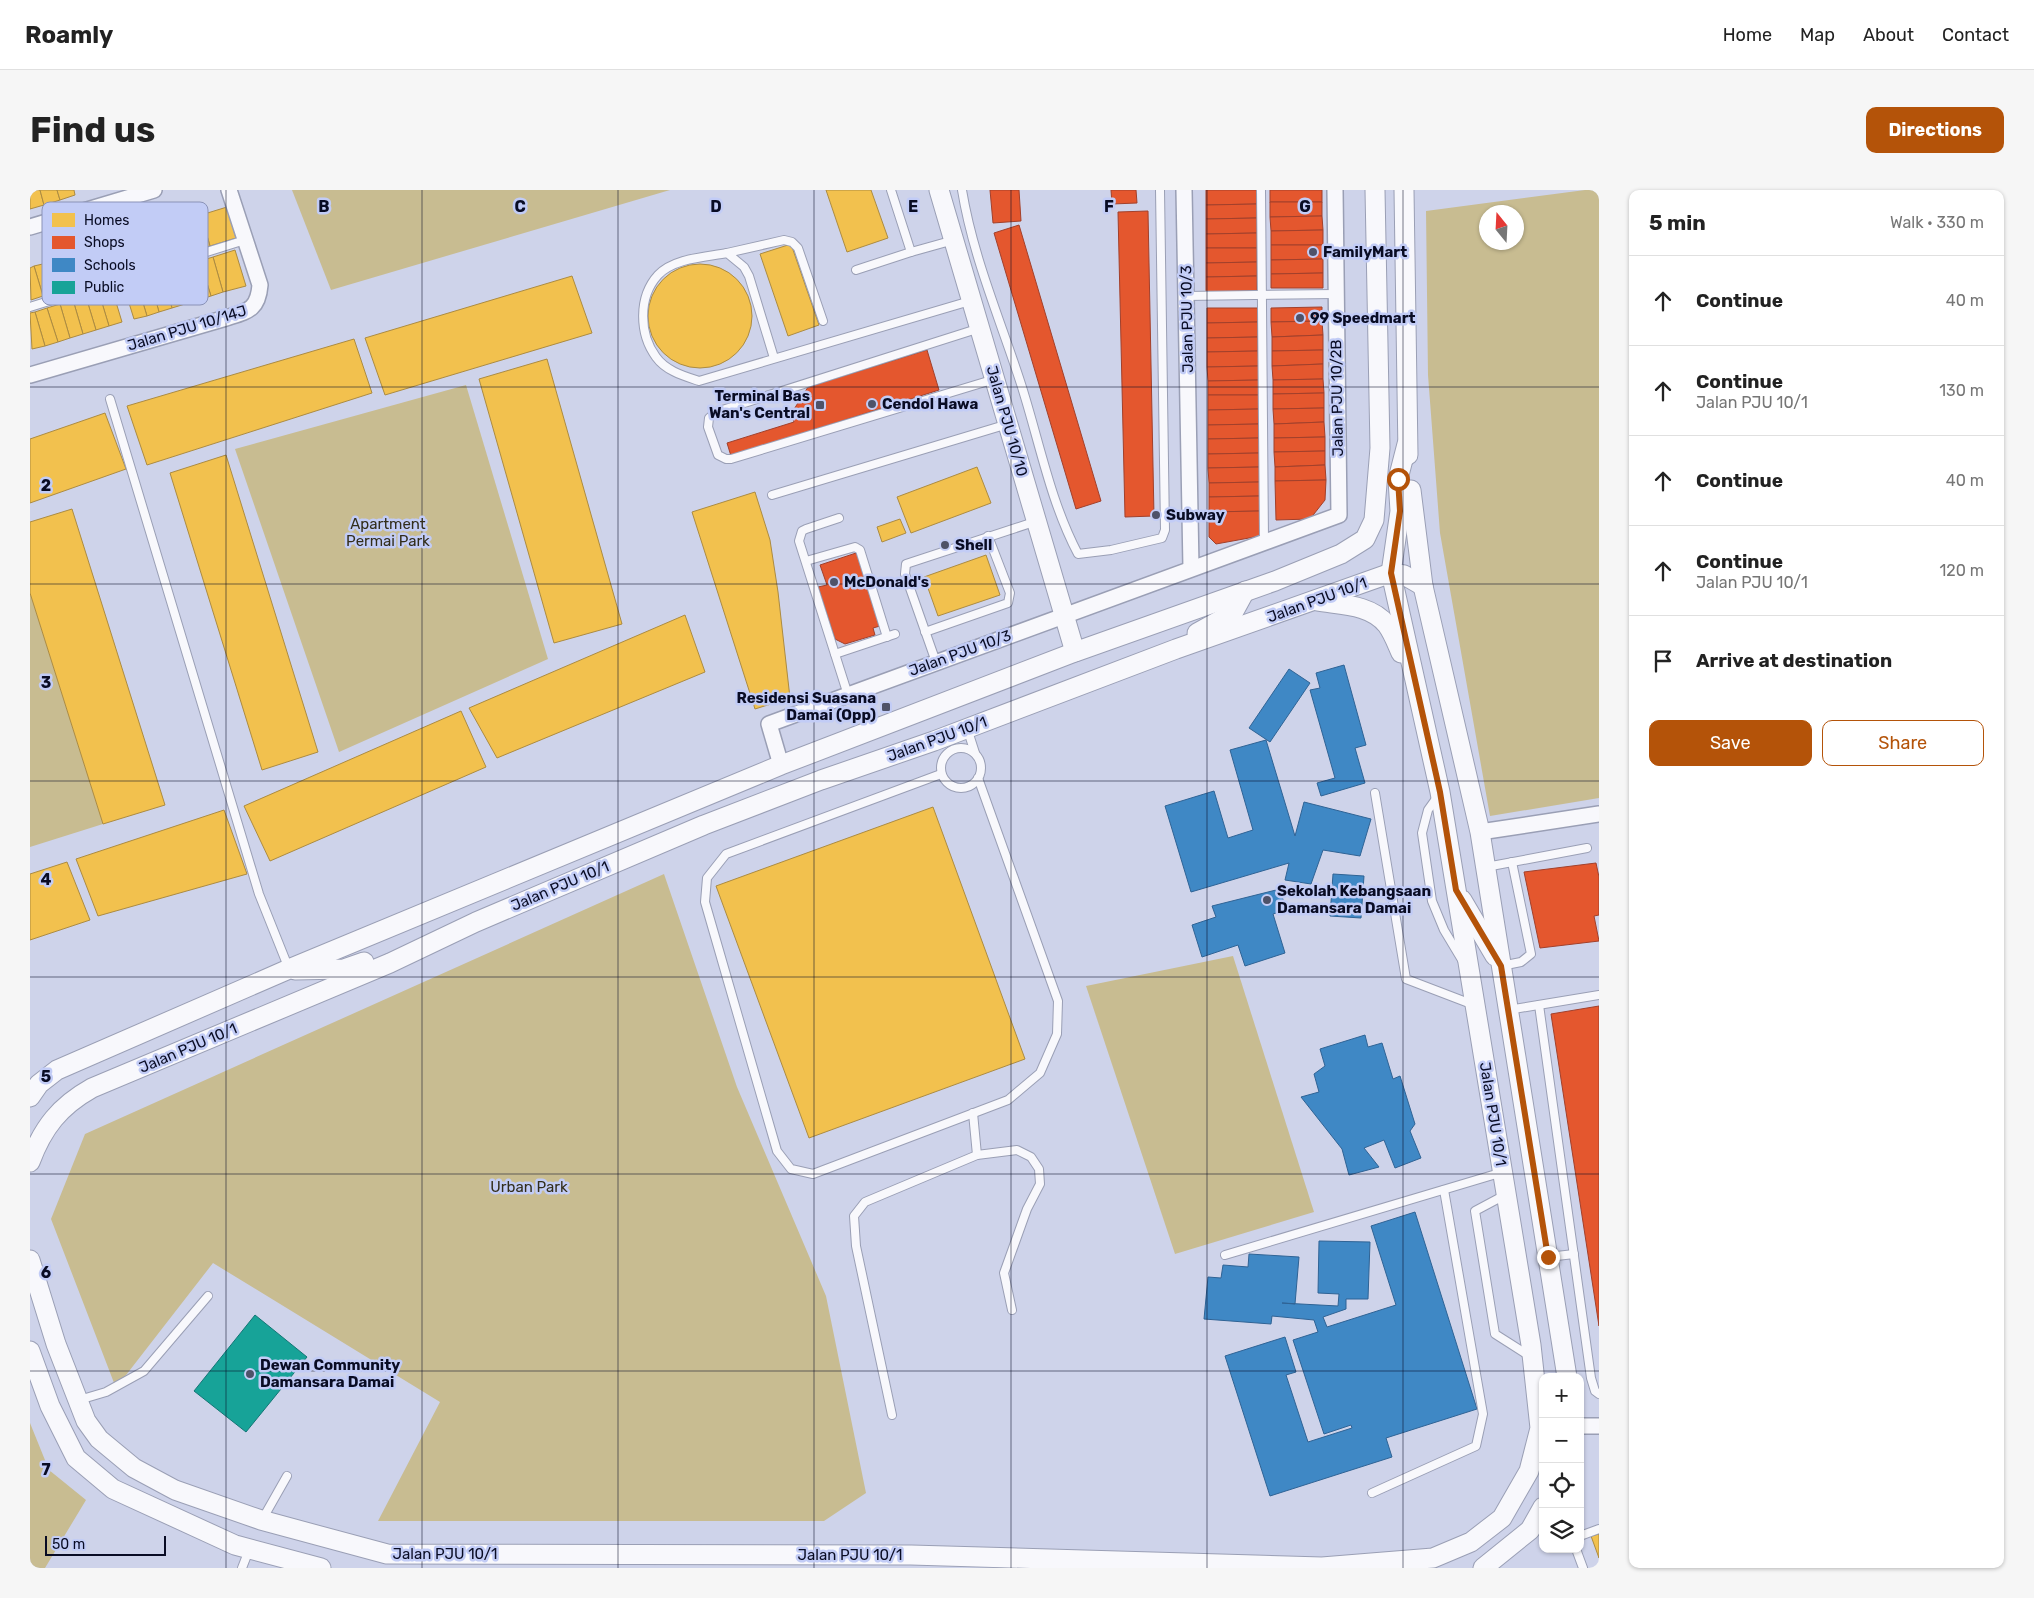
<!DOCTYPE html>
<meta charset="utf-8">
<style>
body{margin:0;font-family:Rubik,sans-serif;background:#f6f6f6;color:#222}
.controls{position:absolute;right:15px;bottom:15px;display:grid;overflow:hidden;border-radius:10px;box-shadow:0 1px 4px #0004}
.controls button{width:45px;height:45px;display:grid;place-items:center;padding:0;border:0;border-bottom:1px solid #e0e0e0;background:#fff;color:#222;font:25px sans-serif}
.compass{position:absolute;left:1449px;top:15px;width:45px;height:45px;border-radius:50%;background:#fff;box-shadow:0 1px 4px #0004;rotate:342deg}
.scale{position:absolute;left:15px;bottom:12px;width:121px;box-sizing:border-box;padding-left:5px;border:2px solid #090c24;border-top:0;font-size:14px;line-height:18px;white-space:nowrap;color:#090c24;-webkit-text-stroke:4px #c2ccf6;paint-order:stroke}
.stop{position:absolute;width:15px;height:15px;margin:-11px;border:4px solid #b45309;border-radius:50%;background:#fff}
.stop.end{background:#b45309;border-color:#fff;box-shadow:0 1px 5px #0008}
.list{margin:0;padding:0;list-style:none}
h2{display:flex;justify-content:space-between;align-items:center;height:65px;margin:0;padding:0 20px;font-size:21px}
h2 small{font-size:16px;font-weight:400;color:#767676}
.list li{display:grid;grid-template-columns:32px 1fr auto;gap:15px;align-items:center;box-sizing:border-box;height:90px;padding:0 20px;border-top:1px solid #e0e0e0}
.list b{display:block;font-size:19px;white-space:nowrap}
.list p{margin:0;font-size:16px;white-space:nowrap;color:#767676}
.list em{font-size:16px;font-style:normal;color:#767676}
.actions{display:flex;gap:10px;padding:15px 20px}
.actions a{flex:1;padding:11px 0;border:1px solid #b45309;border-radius:10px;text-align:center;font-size:18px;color:#b45309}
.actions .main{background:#b45309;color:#fff}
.icon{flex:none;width:28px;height:28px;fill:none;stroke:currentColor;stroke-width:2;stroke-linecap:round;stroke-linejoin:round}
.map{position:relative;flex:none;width:1569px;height:1378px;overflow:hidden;border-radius:10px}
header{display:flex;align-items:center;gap:30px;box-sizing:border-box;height:70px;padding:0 25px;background:#fff;border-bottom:1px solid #e0e0e0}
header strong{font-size:24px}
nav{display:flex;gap:28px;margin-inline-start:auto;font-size:18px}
.intro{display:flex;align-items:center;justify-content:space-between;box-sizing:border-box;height:120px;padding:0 30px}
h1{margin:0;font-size:35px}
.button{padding:12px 22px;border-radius:10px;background:#b45309;color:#fff;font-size:18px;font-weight:700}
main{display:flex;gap:30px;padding:0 30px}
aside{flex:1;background:#fff;border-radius:10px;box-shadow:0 1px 4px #0004}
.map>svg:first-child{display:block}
.green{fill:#c8bc91;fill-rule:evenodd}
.homes{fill:#f2c14e;stroke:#ac8b41}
.shops{fill:#e4572e;stroke:#a2402b}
.schools{fill:#3f88c5;stroke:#2f6395}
.public{fill:#17a398;stroke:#137675}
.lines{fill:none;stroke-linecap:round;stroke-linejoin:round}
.service-casing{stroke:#9a9fb5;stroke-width:10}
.minor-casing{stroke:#9a9fb5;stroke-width:18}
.tertiary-casing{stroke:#9a9fb5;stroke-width:21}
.service{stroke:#f8f8fc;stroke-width:8}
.minor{stroke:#f8f8fc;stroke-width:15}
.tertiary{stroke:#f8f8fc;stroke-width:19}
.route{stroke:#b45309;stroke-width:6}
.grid{fill:none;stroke:#090c24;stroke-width:1;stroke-opacity:0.55}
.poi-dot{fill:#4e5269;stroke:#c2ccf6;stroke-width:2}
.labels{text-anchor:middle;stroke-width:5;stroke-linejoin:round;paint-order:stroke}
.poi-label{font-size:15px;font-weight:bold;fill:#090c24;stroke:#c2ccf6;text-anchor:start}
.street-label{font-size:15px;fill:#090c24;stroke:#c2ccf6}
.park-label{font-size:15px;fill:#322d1a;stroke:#c2ccf6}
.key{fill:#c2ccf6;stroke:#8a92b7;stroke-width:1}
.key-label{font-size:14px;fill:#090c24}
.grid-label{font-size:16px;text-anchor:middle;font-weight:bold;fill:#090c24;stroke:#c2ccf6;stroke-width:5;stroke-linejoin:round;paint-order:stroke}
</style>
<header>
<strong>Roamly</strong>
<nav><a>Home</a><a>Map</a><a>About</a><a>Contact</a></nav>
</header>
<div class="intro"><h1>Find us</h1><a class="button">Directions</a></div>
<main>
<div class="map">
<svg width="1569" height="1378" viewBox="0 0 1569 1378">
<rect width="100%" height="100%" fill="#ced3ea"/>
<g class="green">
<polygon points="262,0 640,0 301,100"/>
<path d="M1555,0H1569V608L1460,626L1410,343L1398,185L1396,21ZM1456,22H1486V52H1456Z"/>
<polygon points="436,195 518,469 309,562 205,259"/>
<polygon points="0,403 73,634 0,657"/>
<polygon points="634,684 707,897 796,1106 836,1303 794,1331 348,1331 410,1212 183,1073 86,1198 21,1029 55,944"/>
<polygon points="1203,766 1284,1022 1145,1064 1056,796"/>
<polygon points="0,1233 19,1280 56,1310 15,1378 0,1378"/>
</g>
<g class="homes">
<polygon points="0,0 10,0 14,15 0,19"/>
<polygon points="10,0 27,0 30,10 14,15"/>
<polygon points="27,0 44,0 45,5 30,10"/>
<polygon points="796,0 841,0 858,48 817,62"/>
<polygon points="197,17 206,48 180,56 171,25"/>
<polygon points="171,25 180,56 167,60 158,29"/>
<polygon points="761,54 789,135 758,146 730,64"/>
<polygon points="205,60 216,96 193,102 183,67"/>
<polygon points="183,67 193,102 181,106 170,71"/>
<polygon points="170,71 181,106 168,110 157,75"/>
<polygon points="17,73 26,103 13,106 4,76"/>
<circle cx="670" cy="126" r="52"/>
<polygon points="4,76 13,106 1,110 0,78"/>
<polygon points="144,79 155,114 142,118 132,83"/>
<polygon points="132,83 142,118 129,122 119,86"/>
<polygon points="119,86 129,122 117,126 106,90"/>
<polygon points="542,86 562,143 355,205 335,148"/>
<polygon points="106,90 117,126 104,129 93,94"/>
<polygon points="82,99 92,132 79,136 69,103"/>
<polygon points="69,103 79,136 66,140 56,107"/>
<polygon points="56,107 66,140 53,144 43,110"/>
<polygon points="43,110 53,144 40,148 30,114"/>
<polygon points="30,114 40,148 28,152 17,118"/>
<polygon points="17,118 28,152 15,156 5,122"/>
<polygon points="5,122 15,156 2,159 0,123"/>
<polygon points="324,149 342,203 117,275 97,216"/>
<polygon points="517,169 592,434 524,453 449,189"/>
<polygon points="75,223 96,279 0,313 0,249"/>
<polygon points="196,265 288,562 232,580 140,283"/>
<polygon points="947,277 961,313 881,343 867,307"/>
<polygon points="725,302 740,350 748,402 760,508 725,519 662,322"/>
<polygon points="42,319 135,615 73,634 0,403 0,332"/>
<polygon points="870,329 876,343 852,352 847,337"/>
<polygon points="956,365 970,405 908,426 894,387"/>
<polygon points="655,425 675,482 467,568 439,518"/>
<polygon points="431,521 456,577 240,671 214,616"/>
<polygon points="903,617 995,869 779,948 686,696"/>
<polygon points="194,620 217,684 68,726 46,669"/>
<polygon points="37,672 60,730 0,750 0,684"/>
<polygon points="1569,823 1569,879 1535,884 1527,830"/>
<polygon points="1569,1344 1569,1368 1561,1346"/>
</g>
<g class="shops">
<polygon points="960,0 989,0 991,31 963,33"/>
<polygon points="1081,0 1106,0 1107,13 1082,14"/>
<polygon points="1176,0 1227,0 1227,14 1176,15"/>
<rect x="1240" y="0" width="52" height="12"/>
<polygon points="1240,12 1292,12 1292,26 1240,27"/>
<polygon points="1227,14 1227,28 1176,29 1176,15"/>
<polygon points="1118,21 1124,326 1095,327 1088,22"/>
<polygon points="1292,26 1293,40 1241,41 1240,27"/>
<polygon points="1227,28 1227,43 1176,44 1176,29"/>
<polygon points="989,35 1071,311 1046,319 964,43"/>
<polygon points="1293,40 1293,55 1241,55 1241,41"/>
<polygon points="1227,43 1227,58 1176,58 1176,44"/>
<polygon points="1241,55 1293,55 1293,69 1241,70"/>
<polygon points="1176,58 1227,58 1227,72 1176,73"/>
<polygon points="1293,69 1293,83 1241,84 1241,70"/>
<polygon points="1227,72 1227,86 1176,87 1176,73"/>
<polygon points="1293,83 1293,98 1241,98 1241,84"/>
<polygon points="1227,86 1227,101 1176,102 1176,87"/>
<polygon points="1292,117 1292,131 1241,132 1241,118"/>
<polygon points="1177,118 1228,118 1228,132 1177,133"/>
<polygon points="1292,131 1293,145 1242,147 1241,132"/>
<polygon points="1228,132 1228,147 1177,148 1177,133"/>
<polygon points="1293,145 1293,160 1242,161 1242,147"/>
<polygon points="1228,147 1228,161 1177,162 1177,148"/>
<polygon points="897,160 909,200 701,266 697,253 764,232 761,224 778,197"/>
<polygon points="1293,160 1293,174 1242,176 1242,161"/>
<polygon points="1228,161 1229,176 1177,177 1177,162"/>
<polygon points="1293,174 1293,189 1243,190 1242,176"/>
<polygon points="1229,176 1229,190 1178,191 1177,177"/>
<polygon points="1293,189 1294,203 1243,204 1243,190"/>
<polygon points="1229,190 1229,205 1178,205 1178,191"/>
<polygon points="1294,203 1294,218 1243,219 1243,204"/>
<polygon points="1178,205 1229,205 1229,219 1178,220"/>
<polygon points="1294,218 1294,232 1244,234 1243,219"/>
<polygon points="1229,219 1229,234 1178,235 1178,220"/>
<polygon points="1294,232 1295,247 1244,248 1244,234"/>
<polygon points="1229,234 1229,248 1178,249 1178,235"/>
<polygon points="1295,247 1295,261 1244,262 1244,248"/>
<polygon points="1229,248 1230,263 1178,264 1178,249"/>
<polygon points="1295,261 1295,275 1245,277 1244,262"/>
<polygon points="1230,263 1230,277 1178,278 1178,264"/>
<polygon points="1295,275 1296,290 1245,291 1245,277"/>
<polygon points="1230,277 1230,292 1179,293 1178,278"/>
<polygon points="1296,290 1295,310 1280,329 1246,330 1245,291"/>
<polygon points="1230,292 1230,306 1179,307 1179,293"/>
<polygon points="1230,306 1230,321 1179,322 1179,307"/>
<polygon points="1230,321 1230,346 1186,354 1179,347 1179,322"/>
<polygon points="826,363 829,366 850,436 843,438 845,445 815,454 805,449 788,397 797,395 790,375"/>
<polygon points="1566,673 1569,687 1569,725 1564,726 1569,751 1510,758 1494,682"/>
<polygon points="1569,816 1569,1136 1521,824"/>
</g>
<g class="schools">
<polygon points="1314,475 1336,555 1325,558 1335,593 1291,606 1287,593 1305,588 1280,500 1290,498 1286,483"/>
<polygon points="1259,479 1280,493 1240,552 1219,538"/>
<polygon points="1236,550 1265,646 1274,612 1341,629 1330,666 1293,660 1281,694 1255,690 1259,673 1161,702 1135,616 1184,601 1198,648 1223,640 1200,560"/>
<polygon points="1303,684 1334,686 1331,728 1300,726"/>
<polygon points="1250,699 1256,720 1243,724 1255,763 1215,776 1208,755 1172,767 1162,735 1186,727 1182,716"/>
<polygon points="1335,845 1338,857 1352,853 1363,889 1370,886 1385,934 1380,941 1391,968 1365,978 1354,950 1334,958 1349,977 1319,985 1312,959 1271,907 1289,902 1284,884 1295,876 1290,859"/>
<polygon points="1385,1022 1447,1219 1356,1248 1362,1267 1240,1306 1195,1166 1255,1147 1266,1182 1256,1185 1278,1252 1322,1238 1321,1235 1294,1244 1263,1150 1288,1142 1284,1130 1242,1126 1241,1134 1174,1129 1178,1087 1191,1088 1193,1075 1218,1077 1219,1064 1269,1067 1265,1114 1252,1113 1308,1116 1309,1104 1288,1103 1289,1051 1340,1052 1338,1109 1316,1109 1316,1119 1293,1127 1297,1137 1366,1115 1341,1036"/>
</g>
<polygon class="public" points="225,1125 277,1167 216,1242 164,1201"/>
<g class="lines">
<defs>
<g id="service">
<polyline points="861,0 881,62 924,50"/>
<path d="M932,0C943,67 970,129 991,194C1009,250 1020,311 1048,364L1081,360L1132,348L1135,340L1130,0"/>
<polyline points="1231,0 1234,351"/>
<polyline points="697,63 754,50 762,52 768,58 793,131"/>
<polyline points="826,80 881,62"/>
<polyline points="1156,106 1305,104"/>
<polyline points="0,117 215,50"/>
<polyline points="950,138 686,222 679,228 678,237 688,265 696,269 701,269 965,189"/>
<path d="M744,168L719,86L714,77L697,63C676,67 644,68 628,85C608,107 609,144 626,167C636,181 654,186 669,191L940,111"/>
<polyline points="80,209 229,704 259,779"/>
<polyline points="742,305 978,234"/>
<polyline points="809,328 776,339 772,341 769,351 818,505"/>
<polyline points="776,371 825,357 830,360 857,447"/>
<polyline points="895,442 978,413 980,403 958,346"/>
<polyline points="805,464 865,444"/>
<polyline points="906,472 875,384 876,374 1007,331"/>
<polyline points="937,538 945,563"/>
<circle cx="931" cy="578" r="20"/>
<polyline points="911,584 696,664 677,688 675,712 747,961 761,979 783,984 978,910 1010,883 1027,844 1028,811 948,588"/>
<polyline points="1345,603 1376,789 1444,815"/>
<polyline points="1408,606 1398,620 1392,643 1402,711 1414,740 1432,770"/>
<polyline points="1456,677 1557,658"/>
<polyline points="1471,776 1491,772 1501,764 1482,672"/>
<polyline points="1509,815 1561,1188 1565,1201 1569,1204"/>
<polyline points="1478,820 1569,805"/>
<polyline points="947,965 987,960 1001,967 1009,979 1010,994 997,1019 974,1083 982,1120"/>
<polyline points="1475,1005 1445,1021 1465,1144 1501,1167"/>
<polyline points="1195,1065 1473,982"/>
<polyline points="1518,1067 1544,1064"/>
<polyline points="49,1210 76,1202 114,1181 178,1106"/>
<polyline points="862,1225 826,1056 824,1026 835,1012 947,965 943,923"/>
<polyline points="1342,1303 1446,1256 1453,1224 1414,1000"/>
<polyline points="232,1330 257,1286"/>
<polyline points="1550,1346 1569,1339"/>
<polyline points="1546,1359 1553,1378"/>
<polyline points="212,1378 219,1360"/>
</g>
<g id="minor">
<polyline points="1154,0 1161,378"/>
<polyline points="0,37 124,0"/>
<path d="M0,185L196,128C218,121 228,120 230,95L199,0"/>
<polyline points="751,575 739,534 1309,325 1305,0"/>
<polyline points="1450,642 1569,624"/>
<polyline points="1550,1236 1569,1236"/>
</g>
<g id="tertiary">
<polyline points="909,0 1045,462"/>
<polyline points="1374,0 1378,265"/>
<polyline points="1381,300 1393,396 1450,642 1537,1187"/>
<path d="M1287,411C1310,415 1341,414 1357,435C1363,443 1367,454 1371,463"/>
<polyline points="1167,443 1203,423 1215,401"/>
<polyline points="1432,710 1465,766"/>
<polyline points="265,780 314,779 334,772"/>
<polyline points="0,907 9,894 27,880 259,779 751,575 1045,462 1245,391 1311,364 1335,349 1344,330 1350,258 1345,0"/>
<path d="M0,972C13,937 30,916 62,898L360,773L446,732L674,635L791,590L904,551L1146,459L1361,383L1374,385L1393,396"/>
<polyline points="0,1070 26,1154 56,1231 69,1249 104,1278 145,1300 231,1330 357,1364 881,1365 1292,1377 1403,1368 1441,1352 1472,1328 1499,1281 1510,1238 1501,1155 1410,602 1361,383 1370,321 1368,289 1377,254"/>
<polyline points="0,1161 20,1216 46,1268 83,1299 205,1355 291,1378"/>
<polyline points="1453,1378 1500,1340 1513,1317"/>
</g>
</defs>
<use href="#service" class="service-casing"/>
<use href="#minor" class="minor-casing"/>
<use href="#tertiary" class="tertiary-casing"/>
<use href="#service" class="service"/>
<use href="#minor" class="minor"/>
<use href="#tertiary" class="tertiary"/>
</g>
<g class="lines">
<polyline class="route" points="1368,289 1370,321 1361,383 1410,602 1426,700 1471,776 1518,1067"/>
</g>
<path class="grid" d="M196,0V1378M392,0V1378M588,0V1378M784,0V1378M981,0V1378M1177,0V1378M1373,0V1378M0,197H1569M0,394H1569M0,591H1569M0,787H1569M0,984H1569M0,1181H1569"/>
<g class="poi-dot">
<circle cx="1283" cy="62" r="5"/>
<circle cx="1270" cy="128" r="5"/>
<circle cx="842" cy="214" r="5"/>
<rect x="785" y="210" width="10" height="10" rx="2.5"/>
<circle cx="1126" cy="325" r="5"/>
<circle cx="915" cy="355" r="5"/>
<circle cx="804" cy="392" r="5"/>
<rect x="851" y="512" width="10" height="10" rx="2.5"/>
<circle cx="1237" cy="710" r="5"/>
<circle cx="220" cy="1184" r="5"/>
</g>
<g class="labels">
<g class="poi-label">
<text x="1293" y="67">FamilyMart</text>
<text x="1280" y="133">99 Speedmart</text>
<text x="780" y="211" text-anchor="end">Terminal Bas<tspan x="780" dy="17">Wan's Central</tspan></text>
<text x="852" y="219">Cendol Hawa</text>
<text x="1136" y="330">Subway</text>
<text x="925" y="360">Shell</text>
<text x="814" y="397">McDonald's</text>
<text x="846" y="513" text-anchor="end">Residensi Suasana<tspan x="846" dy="17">Damai (Opp)</tspan></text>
<text x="1247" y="706">Sekolah Kebangsaan<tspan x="1247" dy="17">Damansara Damai</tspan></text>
<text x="230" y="1180">Dewan Community<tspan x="230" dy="17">Damansara Damai</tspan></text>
</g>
<g class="street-label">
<text transform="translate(1157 129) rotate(-91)" y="5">Jalan PJU 10/3</text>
<text transform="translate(157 138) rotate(-17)" y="5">Jalan PJU 10/14J</text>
<text transform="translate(1307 208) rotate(-91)" y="5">Jalan PJU 10/2B</text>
<text transform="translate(977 231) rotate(74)" y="5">Jalan PJU 10/10</text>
<text transform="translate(1287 410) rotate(-20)" y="5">Jalan PJU 10/1</text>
<text transform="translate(930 463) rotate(-20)" y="5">Jalan PJU 10/3</text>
<text transform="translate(907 549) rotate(-20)" y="5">Jalan PJU 10/1</text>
<text transform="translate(530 696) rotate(-23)" y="5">Jalan PJU 10/1</text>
<text transform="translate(158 858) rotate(-23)" y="5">Jalan PJU 10/1</text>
<text transform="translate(1463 924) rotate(81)" y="5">Jalan PJU 10/1</text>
<text x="415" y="1369">Jalan PJU 10/1</text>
<text x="820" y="1370">Jalan PJU 10/1</text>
</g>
<g class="park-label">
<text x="358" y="339">Apartment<tspan x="358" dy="17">Permai Park</tspan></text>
<text x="499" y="1002">Urban Park</text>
</g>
</g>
<rect x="12" y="12" width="166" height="103" rx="8" class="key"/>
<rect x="22" y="23" width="23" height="14" fill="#f2c14e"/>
<rect x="22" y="46" width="23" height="13" fill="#e4572e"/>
<rect x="22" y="68" width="23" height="14" fill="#3f88c5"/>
<rect x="22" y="91" width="23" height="13" fill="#17a398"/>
<g class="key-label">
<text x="54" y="35">Homes</text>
<text x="54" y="57">Shops</text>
<text x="54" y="80">Schools</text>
<text x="54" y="102">Public</text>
</g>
<g class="grid-label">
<text x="294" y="22">B</text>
<text x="490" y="22">C</text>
<text x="686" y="22">D</text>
<text x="883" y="22">E</text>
<text x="1079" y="22">F</text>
<text x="1275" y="22">G</text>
<text x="16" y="301">2</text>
<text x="16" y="498">3</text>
<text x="16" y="695">4</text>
<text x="16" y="892">5</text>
<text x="16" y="1088">6</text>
<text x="16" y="1285">7</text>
</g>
</svg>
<div class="controls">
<button>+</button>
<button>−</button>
<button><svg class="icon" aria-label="locate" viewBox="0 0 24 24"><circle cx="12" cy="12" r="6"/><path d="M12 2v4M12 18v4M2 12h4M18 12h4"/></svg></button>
<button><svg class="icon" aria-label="layers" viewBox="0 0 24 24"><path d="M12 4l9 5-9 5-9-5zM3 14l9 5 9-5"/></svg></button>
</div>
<svg class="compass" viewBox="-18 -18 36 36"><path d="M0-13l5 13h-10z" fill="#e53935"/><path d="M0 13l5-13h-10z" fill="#767676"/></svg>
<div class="scale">50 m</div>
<div class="stop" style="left:1368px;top:289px"></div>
<div class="stop end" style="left:1518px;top:1067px"></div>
</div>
<aside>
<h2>5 min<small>Walk · 330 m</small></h2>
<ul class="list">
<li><svg class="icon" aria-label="ahead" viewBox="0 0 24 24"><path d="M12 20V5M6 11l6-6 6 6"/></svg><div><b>Continue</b></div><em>40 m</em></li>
<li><svg class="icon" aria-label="ahead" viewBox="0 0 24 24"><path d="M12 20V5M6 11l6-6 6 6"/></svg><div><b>Continue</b><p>Jalan PJU 10/1</p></div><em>130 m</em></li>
<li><svg class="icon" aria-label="ahead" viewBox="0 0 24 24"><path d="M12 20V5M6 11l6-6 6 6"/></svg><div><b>Continue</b></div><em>40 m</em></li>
<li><svg class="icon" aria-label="ahead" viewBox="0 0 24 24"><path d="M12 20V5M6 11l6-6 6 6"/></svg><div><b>Continue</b><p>Jalan PJU 10/1</p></div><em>120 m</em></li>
<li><svg class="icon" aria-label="arrive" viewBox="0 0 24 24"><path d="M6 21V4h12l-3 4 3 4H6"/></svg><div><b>Arrive at destination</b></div></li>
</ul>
<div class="actions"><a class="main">Save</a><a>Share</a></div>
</aside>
</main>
